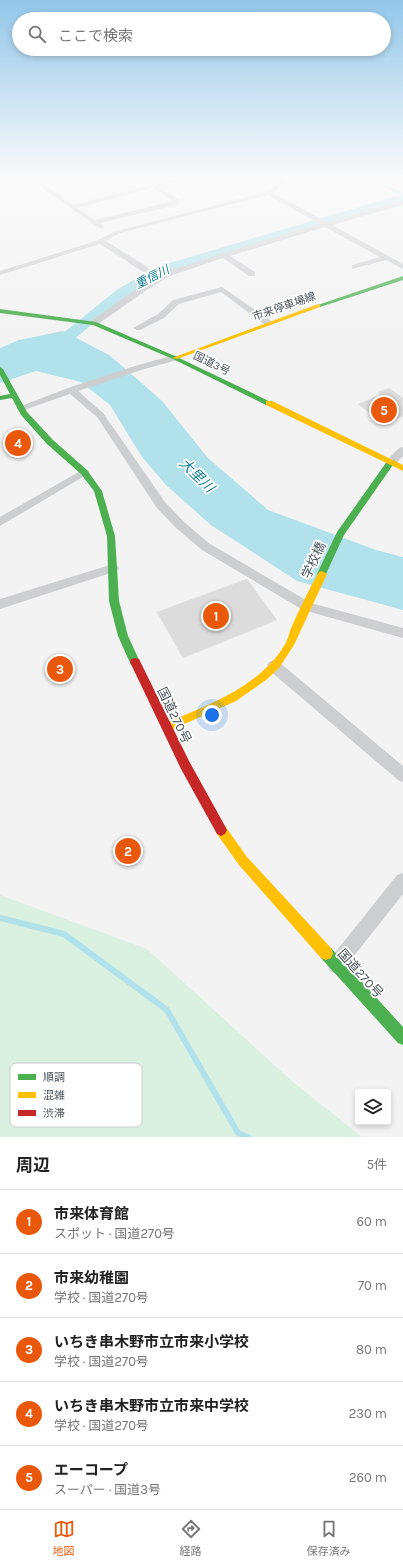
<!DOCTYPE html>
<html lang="ja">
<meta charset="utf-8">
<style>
body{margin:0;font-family:Karla,"Noto Sans JP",sans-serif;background:#f2f2f2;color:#222}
.controls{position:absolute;right:12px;bottom:12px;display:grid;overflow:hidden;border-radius:4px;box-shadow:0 2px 6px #0003}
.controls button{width:36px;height:36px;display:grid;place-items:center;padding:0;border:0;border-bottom:1px solid #e0e0e0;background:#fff;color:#222;font:20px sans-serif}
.you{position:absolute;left:212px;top:715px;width:14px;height:14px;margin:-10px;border:3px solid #fff;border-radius:50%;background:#1a73e8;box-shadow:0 0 0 6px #1a73e833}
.badge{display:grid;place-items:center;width:26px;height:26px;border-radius:50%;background:#ea580c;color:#fff;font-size:13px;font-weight:700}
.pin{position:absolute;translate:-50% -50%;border:2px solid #fff;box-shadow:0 1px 4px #0006}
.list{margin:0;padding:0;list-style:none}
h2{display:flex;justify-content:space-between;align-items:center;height:52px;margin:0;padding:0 16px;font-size:17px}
h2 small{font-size:13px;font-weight:400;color:#767676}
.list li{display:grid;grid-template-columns:26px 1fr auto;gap:12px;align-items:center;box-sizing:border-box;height:64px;padding:0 16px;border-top:1px solid #e0e0e0}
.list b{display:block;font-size:15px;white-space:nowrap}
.list p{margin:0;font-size:13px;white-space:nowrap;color:#767676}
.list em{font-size:13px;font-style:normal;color:#767676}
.icon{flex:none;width:22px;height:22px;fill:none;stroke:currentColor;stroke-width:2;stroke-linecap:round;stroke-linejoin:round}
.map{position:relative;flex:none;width:403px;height:1137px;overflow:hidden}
.search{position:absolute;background:#fff;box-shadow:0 2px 6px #0003;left:12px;right:12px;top:12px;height:44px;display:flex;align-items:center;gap:10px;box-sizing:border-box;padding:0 14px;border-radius:22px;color:#767676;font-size:15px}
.sheet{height:372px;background:#fff}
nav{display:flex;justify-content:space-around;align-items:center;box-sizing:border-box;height:56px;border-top:1px solid #e0e0e0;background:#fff;font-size:11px;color:#767676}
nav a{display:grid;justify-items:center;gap:2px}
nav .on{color:#ea580c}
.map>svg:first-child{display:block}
.green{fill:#daf0e1}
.water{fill:#b1e1ea}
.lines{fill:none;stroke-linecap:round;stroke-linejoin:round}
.stream-far1{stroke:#b1e1ea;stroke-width:2.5}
.stream{stroke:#b1e1ea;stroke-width:6}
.river{fill:#b1e1ea;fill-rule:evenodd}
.building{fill:#dcdcdd;stroke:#e4e5e5}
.street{fill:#cdced0;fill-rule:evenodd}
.fast{fill:#4caf50;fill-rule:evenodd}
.slow{fill:#ffc107;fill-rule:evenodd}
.jam{fill:#c62828;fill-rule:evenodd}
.labels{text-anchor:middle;stroke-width:3.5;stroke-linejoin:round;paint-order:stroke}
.far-street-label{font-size:11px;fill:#4b555e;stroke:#fff}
.far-water-label{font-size:12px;font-style:italic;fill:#178095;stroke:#fff}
.street-label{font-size:13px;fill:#4b555e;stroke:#fff}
.water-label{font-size:14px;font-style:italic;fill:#178095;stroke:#fff}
.key{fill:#fff;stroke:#c9cccf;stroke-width:1}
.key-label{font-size:11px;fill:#4b555e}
</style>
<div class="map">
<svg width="403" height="1137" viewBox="0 0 403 1137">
<rect width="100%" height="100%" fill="#f3f3f3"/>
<polygon class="green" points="0,895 147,949 293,1082 362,1137 0,1137"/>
<polygon class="water" points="63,331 109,355 136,378 162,401 208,458 268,510 376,550 403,557 403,610 297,581 211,525 167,486 142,457 110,405 81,382 36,371 0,383 0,348 19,340"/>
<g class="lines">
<polyline class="stream-far1" points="363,176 403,194"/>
<polyline class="stream" points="0,918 64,934 167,1010 238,1133 248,1137"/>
<polygon class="river" points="403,194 403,202 166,273 128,295 51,358 45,359 39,358 37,354 118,289 156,267"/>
</g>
<g class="building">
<polygon points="389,388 403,398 403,416 384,424 358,404 380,395 378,392"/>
<polygon points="247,579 277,620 183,658 157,612"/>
</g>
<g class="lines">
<g class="street">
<path d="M25,176H32L73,205L147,186L132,176H140L154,184L185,176H196L158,187L180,200L181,201L177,205L100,223L104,227L101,229ZM152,188L174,201L95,220L77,208Z"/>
<polygon points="284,176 291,176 273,193 327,222 403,201 403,205 332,225 403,264 403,269 386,260 352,269 352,265 380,257 325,227 230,256 255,272 255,276 249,276 223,258 170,276 145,291 97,325 91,325 91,321 139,287 164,272 269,239 320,224 268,195 120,233 106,241 149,268 149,272 143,272 100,244 0,275 0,271 96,241 116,231 267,192"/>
<polygon points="222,287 271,321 271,325 265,325 221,292 179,304 164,318 140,330 137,330 133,328 158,314 173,300"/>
<polygon points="175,355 178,356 178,360 144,369 78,391 103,413 165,502 184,522 210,544 311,603 403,628 403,638 303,610 202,550 176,528 157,508 97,417 70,394 24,410 18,410 16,408 68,388 138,365"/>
<polygon points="403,447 403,456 395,464 387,464 386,462 387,460 399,448"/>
<polygon points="84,469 88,470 89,472 88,474 0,526 0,517"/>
<polygon points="113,564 117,565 119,568 117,571 0,609 0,599"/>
<polygon points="274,660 279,662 403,766 403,782 398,780 269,670 267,666 269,662"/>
<polygon points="403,873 403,894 342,971 336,974 330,971 327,965 330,959 397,875"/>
</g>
<g class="fast">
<polygon points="403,276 403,280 320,307 315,306"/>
<polygon points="0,309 96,322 177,357 273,403 269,405 266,405 173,359 93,325 0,313"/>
<polygon points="0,367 3,369 27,412 53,440 87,470 102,491 115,536 119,601 128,636 140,662 139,665 135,666 131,665 118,636 109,601 107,536 94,491 81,474 47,444 21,415 12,398 0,400 0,396 10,394 0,375"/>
<polygon points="388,460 394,460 395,462 344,535 325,576 319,576 317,574 337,532"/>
<polygon points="326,946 331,948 403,1027 403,1045 398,1043 321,958 319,953 321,948"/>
</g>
<g class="slow">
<polygon points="318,304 320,305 320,307 177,359 172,358"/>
<polygon points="266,401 272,401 403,465 403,471 266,405"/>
<path d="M322,571L327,574L294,645L279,668L266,680L236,701L171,730L167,732L163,730L162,727L163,724C206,706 258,688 284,646C288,640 289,633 292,626C300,608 309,589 319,572Z"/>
<polygon points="221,824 225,826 247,857 331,948 333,953 331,958 326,960 321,958 239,865 217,834 215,830 217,826"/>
</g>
<polygon class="jam" points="135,658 139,659 189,761 225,826 227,830 225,834 221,836 217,834 181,769 130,662 131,659"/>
</g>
<linearGradient id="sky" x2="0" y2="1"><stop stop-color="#92c6e9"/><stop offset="0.53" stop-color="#fafafa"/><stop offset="1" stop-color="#fafafa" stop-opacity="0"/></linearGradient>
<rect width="403" height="335" fill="url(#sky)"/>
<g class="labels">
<g class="far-street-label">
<text transform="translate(284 306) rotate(-19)" y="4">市来停車場線</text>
<text transform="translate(212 363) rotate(26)" y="4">国道3号</text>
</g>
<g class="far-water-label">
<text transform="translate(152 277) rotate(-27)" y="4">重信川</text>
</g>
<g class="street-label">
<text transform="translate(313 560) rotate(-65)" y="5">学校橋</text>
<text transform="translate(175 715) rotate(64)" y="5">国道270号</text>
<text transform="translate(361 973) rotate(48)" y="5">国道270号</text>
</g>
<g class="water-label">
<text transform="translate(197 475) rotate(44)" y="5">大里川</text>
</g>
</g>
<rect x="10" y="1063" width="132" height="64" rx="6" class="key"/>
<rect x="18" y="1074" width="18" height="6" fill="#4caf50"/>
<rect x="18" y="1092" width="18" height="6" fill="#ffc107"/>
<rect x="18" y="1110" width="18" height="6" fill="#c62828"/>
<g class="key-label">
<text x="43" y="1081">順調</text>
<text x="43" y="1099">混雑</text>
<text x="43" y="1117">渋滞</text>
</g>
</svg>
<div class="controls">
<button><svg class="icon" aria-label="layers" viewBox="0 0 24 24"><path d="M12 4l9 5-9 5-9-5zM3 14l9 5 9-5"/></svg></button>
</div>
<div class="you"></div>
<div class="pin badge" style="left:216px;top:616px">1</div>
<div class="pin badge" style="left:128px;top:851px">2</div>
<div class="pin badge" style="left:60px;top:669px">3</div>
<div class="pin badge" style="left:18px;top:443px">4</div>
<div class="pin badge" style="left:384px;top:410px">5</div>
<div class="search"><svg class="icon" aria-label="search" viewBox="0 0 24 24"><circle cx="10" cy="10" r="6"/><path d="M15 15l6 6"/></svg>ここで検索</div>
</div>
<section class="sheet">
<h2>周辺<small>5件</small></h2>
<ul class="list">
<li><span class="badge">1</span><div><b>市来体育館</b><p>スポット · 国道270号</p></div><em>60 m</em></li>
<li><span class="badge">2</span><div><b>市来幼稚園</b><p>学校 · 国道270号</p></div><em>70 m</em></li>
<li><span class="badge">3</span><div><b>いちき串木野市立市来小学校</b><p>学校 · 国道270号</p></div><em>80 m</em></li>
<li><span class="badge">4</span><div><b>いちき串木野市立市来中学校</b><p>学校 · 国道270号</p></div><em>230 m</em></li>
<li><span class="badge">5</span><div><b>エーコープ</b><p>スーパー · 国道3号</p></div><em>260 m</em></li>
</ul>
</section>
<nav>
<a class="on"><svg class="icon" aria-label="map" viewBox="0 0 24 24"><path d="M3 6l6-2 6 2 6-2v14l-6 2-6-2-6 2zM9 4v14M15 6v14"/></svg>地図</a>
<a><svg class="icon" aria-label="directions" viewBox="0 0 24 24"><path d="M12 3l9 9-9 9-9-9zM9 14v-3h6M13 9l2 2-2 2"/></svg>経路</a>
<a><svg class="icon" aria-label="saved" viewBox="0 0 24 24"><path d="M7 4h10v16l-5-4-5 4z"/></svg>保存済み</a>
</nav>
